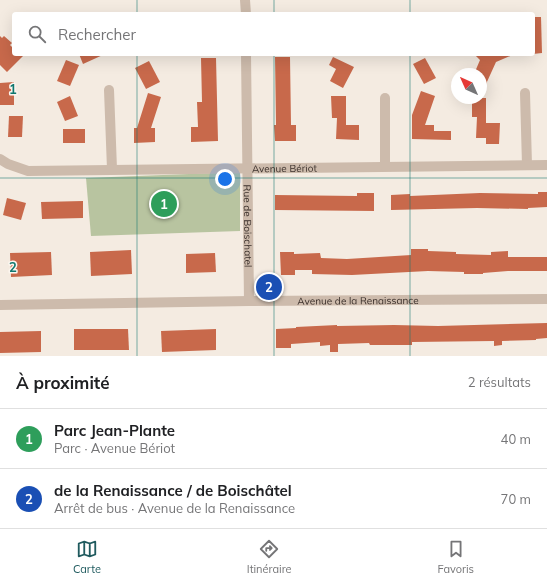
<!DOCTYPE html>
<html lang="fr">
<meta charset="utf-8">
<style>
body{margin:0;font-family:Mulish,sans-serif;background:#f6f6f6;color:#202124}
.compass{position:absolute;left:451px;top:68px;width:36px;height:36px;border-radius:50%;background:#fff;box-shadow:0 4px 16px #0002;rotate:315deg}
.you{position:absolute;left:225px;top:179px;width:14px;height:14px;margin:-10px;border:3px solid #fff;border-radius:50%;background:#1a73e8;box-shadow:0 0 0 6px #1a73e833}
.badge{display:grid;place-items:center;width:26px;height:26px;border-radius:50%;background:#1f5a5e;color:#fff;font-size:13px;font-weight:700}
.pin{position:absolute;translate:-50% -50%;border:2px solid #fff;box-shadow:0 1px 4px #0006}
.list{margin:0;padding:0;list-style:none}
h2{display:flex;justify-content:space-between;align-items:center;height:52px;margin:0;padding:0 16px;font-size:17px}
h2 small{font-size:13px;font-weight:400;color:#757577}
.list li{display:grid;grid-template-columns:26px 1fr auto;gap:12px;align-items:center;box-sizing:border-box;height:60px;padding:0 16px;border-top:1px solid #e0e0e0}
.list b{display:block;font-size:15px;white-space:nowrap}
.list p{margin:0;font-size:13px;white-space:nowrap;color:#757577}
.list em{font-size:13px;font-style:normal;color:#757577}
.icon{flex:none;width:22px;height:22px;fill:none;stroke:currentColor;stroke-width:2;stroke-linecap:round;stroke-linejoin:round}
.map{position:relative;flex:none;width:547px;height:356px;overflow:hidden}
.search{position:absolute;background:#fff;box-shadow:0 4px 16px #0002;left:12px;right:12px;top:12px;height:44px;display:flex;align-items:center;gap:10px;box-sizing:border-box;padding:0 14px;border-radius:4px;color:#757577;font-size:15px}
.sheet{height:172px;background:#fff}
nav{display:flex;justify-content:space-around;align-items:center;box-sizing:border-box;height:56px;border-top:1px solid #e0e0e0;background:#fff;font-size:11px;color:#757577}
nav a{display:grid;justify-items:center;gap:2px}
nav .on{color:#1f5a5e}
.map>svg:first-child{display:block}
.green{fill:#b8c4a0}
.building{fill:#c8694b}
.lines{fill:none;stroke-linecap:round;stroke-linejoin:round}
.minor{stroke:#cdbbac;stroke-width:10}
.grid{fill:none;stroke:#0f766e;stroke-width:1;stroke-opacity:0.55}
.labels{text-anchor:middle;stroke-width:3;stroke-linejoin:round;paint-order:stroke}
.street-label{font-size:10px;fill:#3b302b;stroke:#fbf5ee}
.grid-label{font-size:13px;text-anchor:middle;font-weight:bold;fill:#0f766e;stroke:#fbf5ee;stroke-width:3;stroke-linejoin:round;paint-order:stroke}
</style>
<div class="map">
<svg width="547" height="356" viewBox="0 0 547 356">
<rect width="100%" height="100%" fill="#f4ebe1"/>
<polygon class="green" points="240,172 240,231 91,236 86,178"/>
<g class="building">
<polygon points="533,17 541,17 542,53 533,54"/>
<polygon points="0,36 2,38 4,36 12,43 10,45 14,49 14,54 25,54 7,72 0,65"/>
<polygon points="79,54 105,54 83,64"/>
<polygon points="474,54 515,54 496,62 481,95 481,74 474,74 480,60"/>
<polygon points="275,57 290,57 291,125 296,125 296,141 275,141 274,125 276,125"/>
<polygon points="333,57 354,67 343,88 330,81 336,69 329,65"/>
<polygon points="201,58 216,58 218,141 191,142 191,127 198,127 197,102 202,102"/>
<polygon points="425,58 436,78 424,84 413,64"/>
<polygon points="66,60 79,65 70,86 57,81"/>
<polygon points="149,61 160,82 146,89 135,68"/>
<polygon points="14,82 14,105 0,105 0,83"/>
<polygon points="421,91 435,96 425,125 434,125 434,131 451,131 451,140 412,139 412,115"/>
<polygon points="148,93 161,97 151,128 155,128 155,142 134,143 134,128 137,128"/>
<polygon points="70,96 78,116 65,121 57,102"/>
<polygon points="331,96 346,96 346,125 359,125 359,140 336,139 337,118 332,118"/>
<polygon points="472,98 486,98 486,123 500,123 499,144 486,144 486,138 476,138 477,117 472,117"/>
<polygon points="9,116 23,116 22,137 8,137"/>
<rect x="63" y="129" width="22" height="14"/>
<polygon points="538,192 547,192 547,207 528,208 528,209 477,208 391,210 391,195 410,194 410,196 480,193 538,194"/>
<polygon points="357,193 374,193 374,211 275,210 275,195 357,196"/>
<polygon points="7,198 26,203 21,220 3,215"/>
<polygon points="83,201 83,218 42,219 41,202"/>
<polygon points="411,249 428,249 428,251 456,252 456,254 491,255 491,252 508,251 508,257 547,257 547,271 508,271 483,273 483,274 464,274 464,272 428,271 352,275 312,274 312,270 295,270 295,275 281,275 280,252 294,252 294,254 320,253 321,258 347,259 411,255"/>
<polygon points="131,250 132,274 91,276 90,252"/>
<polygon points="51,252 52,275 11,277 10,253"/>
<polygon points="215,253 216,272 186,273 186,254"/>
<polygon points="547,323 547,338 536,339 536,340 502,341 502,345 494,346 494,341 412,342 412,345 370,345 369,343 338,344 338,352 330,352 330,345 320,346 320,342 291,344 291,348 276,348 276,329 296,328 296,327 337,325 337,326 394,325 438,326"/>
<polygon points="74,329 128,329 129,350 74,350"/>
<polygon points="216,329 216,350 162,352 161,331"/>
<polygon points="41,331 41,352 0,353 0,332"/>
</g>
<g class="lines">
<g class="minor">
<polyline points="245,0 246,14"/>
<path id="s1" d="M246,54L249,301"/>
<polyline points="109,90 112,169"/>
<polyline points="525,93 527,165"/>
<path id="s2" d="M0,159L8,164L28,171L547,165"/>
<polyline points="385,166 385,98"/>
<path id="s3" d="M0,305L249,301L547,299"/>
</g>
</g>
<path class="grid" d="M137,0V14M274,0V14M410,0V14M137,54V356M274,54V356M410,54V356M0,178H547"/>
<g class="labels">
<g class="street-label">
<text dy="4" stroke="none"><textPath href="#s2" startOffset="287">Avenue Bériot</textPath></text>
<text dy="4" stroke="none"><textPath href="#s1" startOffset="172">Rue de Boischatel</textPath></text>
<text dy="4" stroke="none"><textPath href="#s3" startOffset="358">Avenue de la Renaissance</textPath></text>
</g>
</g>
<g class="grid-label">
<text x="13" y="94">1</text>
<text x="13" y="272">2</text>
</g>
</svg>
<svg class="compass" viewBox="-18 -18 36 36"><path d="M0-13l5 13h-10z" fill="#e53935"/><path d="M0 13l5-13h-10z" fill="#757577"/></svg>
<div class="you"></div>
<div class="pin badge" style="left:164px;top:204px;background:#2e9e5b">1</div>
<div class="pin badge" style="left:269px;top:287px;background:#1a4fb4">2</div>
<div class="search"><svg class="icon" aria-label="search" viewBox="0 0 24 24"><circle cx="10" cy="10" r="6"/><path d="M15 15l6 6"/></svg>Rechercher</div>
</div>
<section class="sheet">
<h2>À proximité<small>2 résultats</small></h2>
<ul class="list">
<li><span class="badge" style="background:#2e9e5b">1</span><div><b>Parc Jean-Plante</b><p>Parc · Avenue Bériot</p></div><em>40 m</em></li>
<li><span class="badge" style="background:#1a4fb4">2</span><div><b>de la Renaissance / de Boischâtel</b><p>Arrêt de bus · Avenue de la Renaissance</p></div><em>70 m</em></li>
</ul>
</section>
<nav>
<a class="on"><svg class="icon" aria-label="map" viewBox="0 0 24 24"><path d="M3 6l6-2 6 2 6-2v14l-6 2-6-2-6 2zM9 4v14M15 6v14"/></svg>Carte</a>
<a><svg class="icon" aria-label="directions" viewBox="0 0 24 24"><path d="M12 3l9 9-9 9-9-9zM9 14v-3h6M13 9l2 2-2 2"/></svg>Itinéraire</a>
<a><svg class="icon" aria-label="saved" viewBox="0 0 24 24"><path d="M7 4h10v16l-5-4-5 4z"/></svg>Favoris</a>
</nav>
